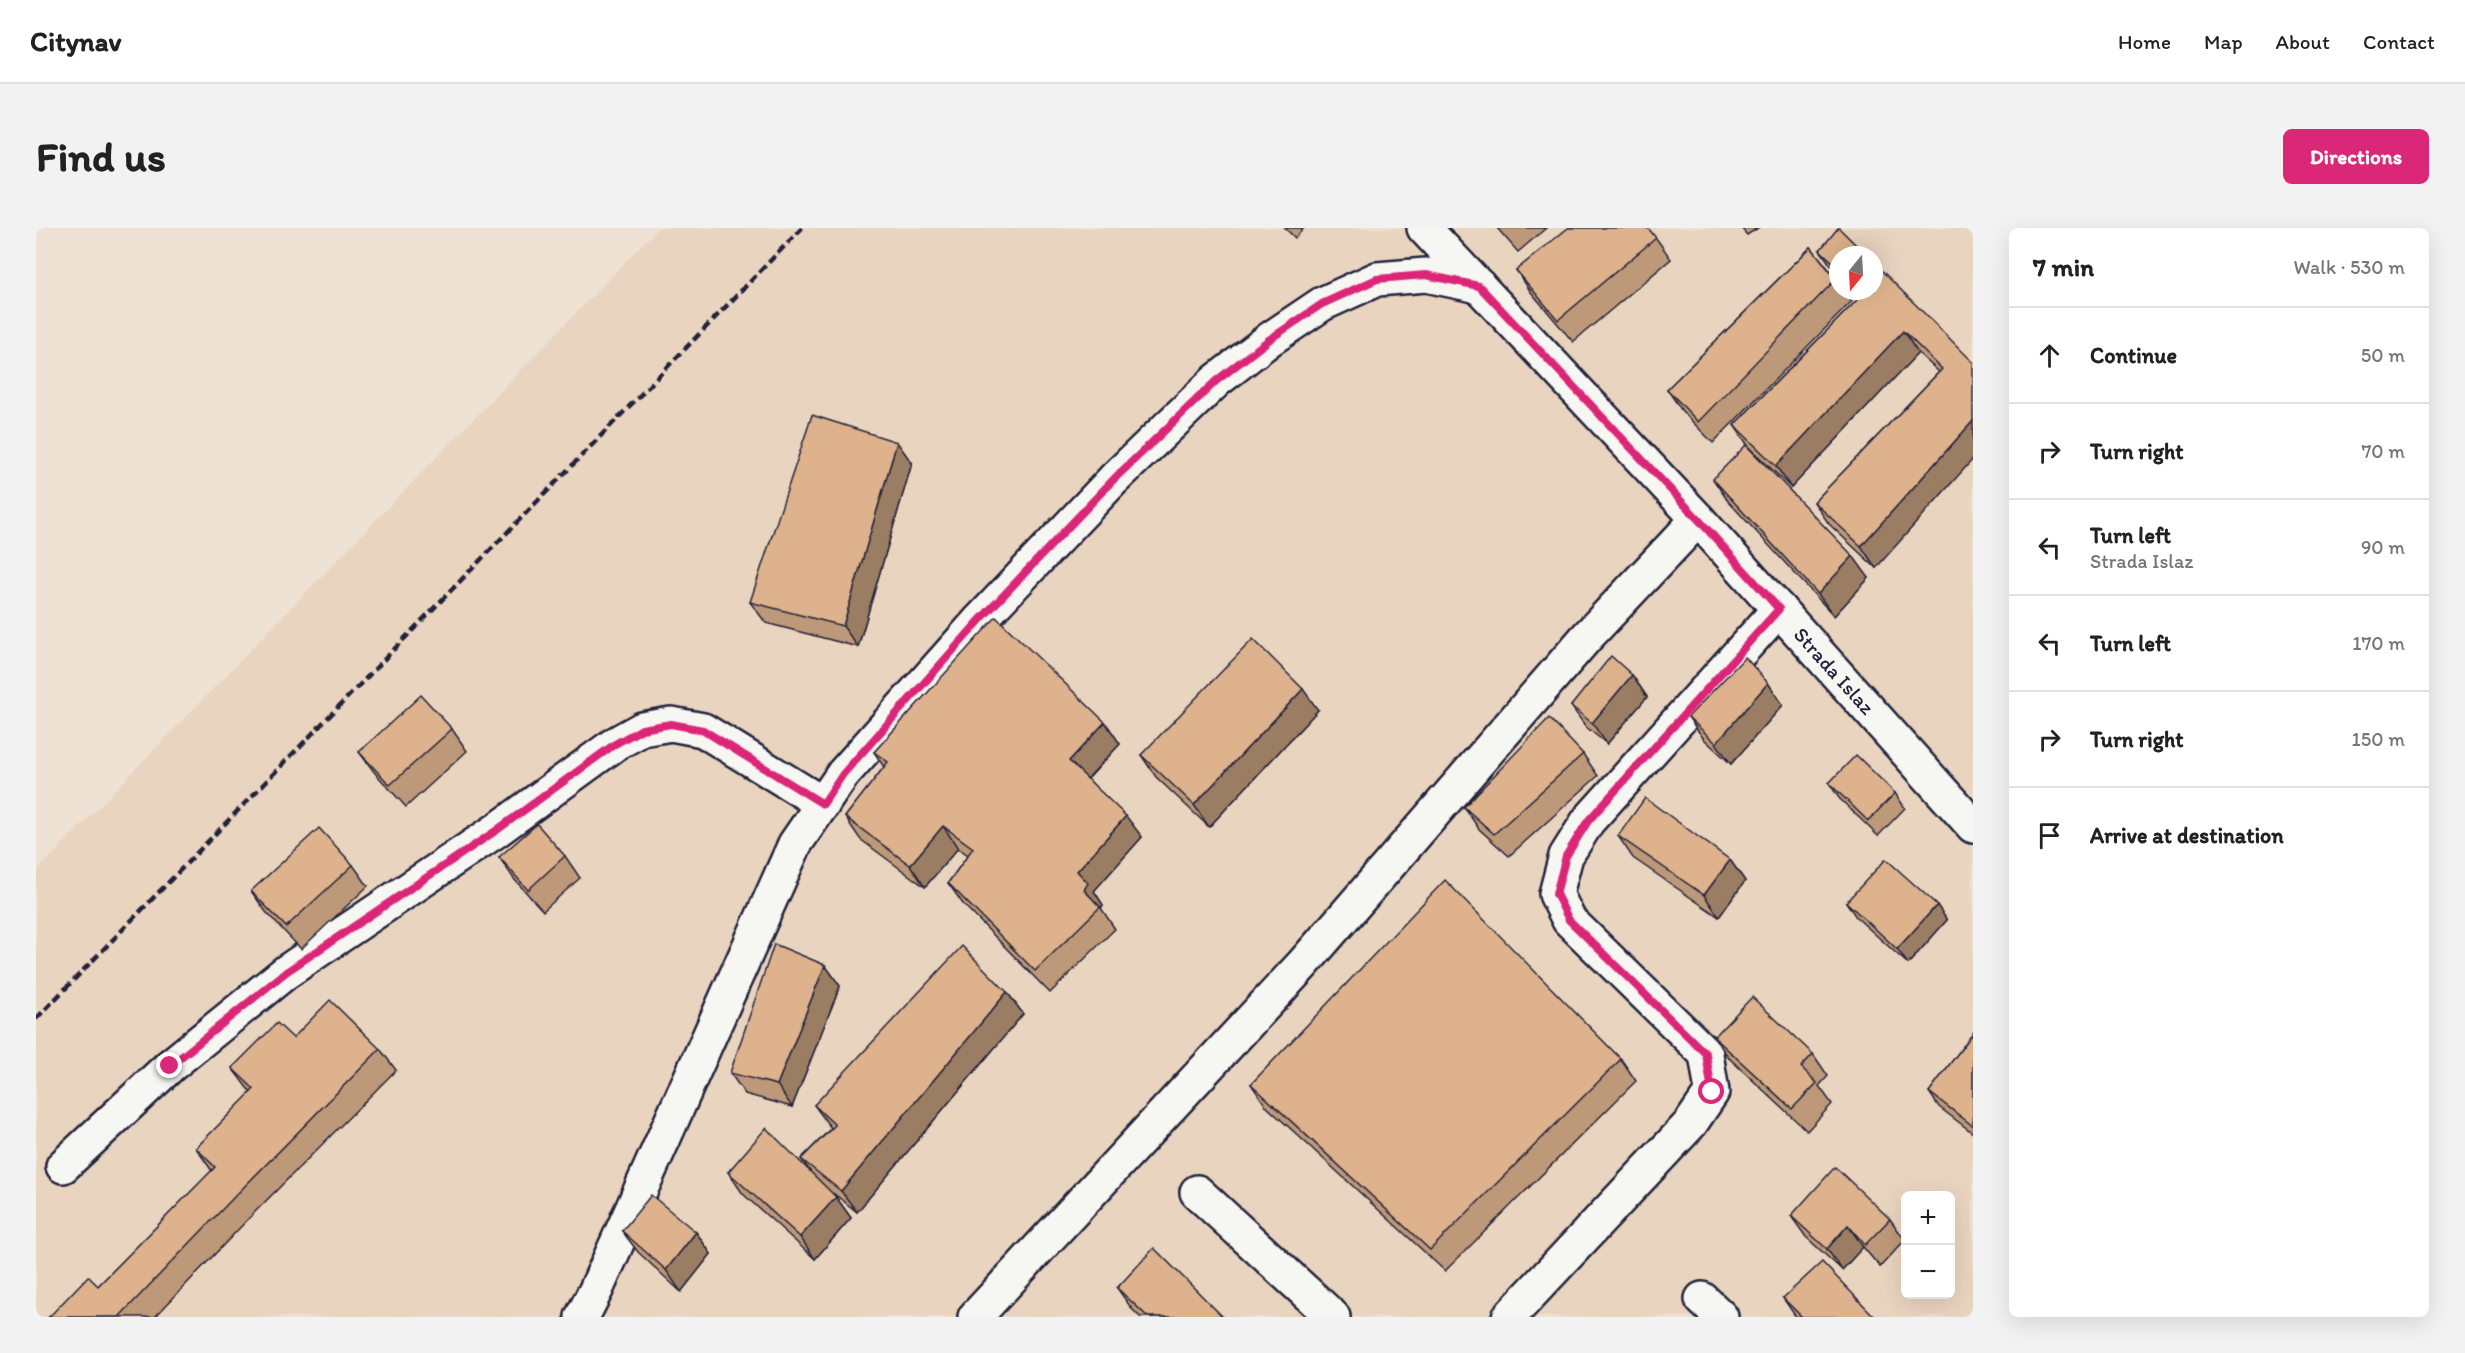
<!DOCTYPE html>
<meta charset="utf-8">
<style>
body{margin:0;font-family:Itim,sans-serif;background:#f2f2f2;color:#222}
.controls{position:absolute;right:18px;bottom:18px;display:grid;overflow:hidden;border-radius:9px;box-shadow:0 6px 24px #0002}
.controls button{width:54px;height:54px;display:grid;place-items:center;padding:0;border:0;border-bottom:2px solid #e0e0e0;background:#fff;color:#222;font:30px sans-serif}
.compass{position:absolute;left:1793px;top:18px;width:54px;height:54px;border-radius:50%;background:#fff;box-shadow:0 6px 24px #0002;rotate:198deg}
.stop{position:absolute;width:18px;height:18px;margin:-14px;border:4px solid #db2777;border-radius:50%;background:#fff}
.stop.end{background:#db2777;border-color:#fff;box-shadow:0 2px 6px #0008}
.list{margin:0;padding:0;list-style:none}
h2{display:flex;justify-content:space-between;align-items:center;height:78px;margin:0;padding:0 24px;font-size:26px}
h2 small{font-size:20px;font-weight:400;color:#767676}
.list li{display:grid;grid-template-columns:39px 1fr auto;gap:18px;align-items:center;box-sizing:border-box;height:96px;padding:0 24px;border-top:2px solid #e0e0e0}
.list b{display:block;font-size:22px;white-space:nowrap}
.list p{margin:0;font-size:20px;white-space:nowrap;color:#767676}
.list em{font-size:20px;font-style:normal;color:#767676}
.icon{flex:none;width:33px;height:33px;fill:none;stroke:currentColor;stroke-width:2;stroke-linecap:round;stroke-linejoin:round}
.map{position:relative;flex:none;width:1937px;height:1089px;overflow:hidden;border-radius:9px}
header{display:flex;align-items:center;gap:36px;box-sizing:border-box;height:84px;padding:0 30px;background:#fff;border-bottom:2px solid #e0e0e0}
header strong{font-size:28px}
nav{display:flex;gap:33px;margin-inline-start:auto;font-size:21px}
.intro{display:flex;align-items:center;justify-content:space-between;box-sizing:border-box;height:144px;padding:0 36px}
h1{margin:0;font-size:42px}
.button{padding:15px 27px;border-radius:9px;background:#db2777;color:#fff;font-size:21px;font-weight:700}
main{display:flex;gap:36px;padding:0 36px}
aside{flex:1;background:#fff;border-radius:9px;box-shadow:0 6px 24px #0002}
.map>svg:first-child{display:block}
.built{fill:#e9d4bf;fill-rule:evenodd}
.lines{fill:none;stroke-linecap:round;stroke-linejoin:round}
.minor-casing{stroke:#22223b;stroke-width:38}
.minor{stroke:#f6f6f2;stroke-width:33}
.rail{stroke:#22223b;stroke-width:4.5;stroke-dasharray:9 4.5;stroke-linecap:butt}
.wall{fill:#be9979;stroke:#22223b;stroke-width:1.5}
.shaded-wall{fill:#9b7d63;stroke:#22223b;stroke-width:1.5}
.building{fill:#ddb28d;stroke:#22223b;stroke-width:1.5}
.route{stroke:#db2777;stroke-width:8}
.labels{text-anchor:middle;stroke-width:6;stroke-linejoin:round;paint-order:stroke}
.street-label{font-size:21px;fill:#22223b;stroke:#f6f6f2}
</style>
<header>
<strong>Citynav</strong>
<nav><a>Home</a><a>Map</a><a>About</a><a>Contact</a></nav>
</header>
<div class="intro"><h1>Find us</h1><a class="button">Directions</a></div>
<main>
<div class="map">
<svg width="1937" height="1089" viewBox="0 0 1937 1089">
<rect width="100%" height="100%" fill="#eee2d4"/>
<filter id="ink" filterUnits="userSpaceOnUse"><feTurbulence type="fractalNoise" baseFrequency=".0167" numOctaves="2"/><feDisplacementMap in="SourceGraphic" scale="12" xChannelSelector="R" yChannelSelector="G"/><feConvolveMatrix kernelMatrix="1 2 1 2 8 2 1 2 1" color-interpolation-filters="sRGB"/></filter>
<g filter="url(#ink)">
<path class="built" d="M622,0H1937V1089H0V644ZM1802,27H1838V63H1802ZM1870,968H1914V1066H1870Z"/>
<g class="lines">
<defs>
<g id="minor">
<polyline points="1388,0 1662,291 1937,598"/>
<polyline points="27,938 134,838 250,744 461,602 579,516 606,501 635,496 667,502 787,576"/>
<polyline points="1161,964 1297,1089"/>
<polyline points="1666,1071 1685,1089"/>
<polyline points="546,1089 560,1062 759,616 807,546 945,391 1078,251 1180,153 1234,111 1286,76 1341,51 1390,47 1443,58"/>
<polyline points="939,1089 1267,736 1549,411 1662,291"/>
<polyline points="1473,1089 1655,895 1676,864 1670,826 1533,692 1520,666 1530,628 1552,593 1743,381"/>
</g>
</defs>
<use href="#minor" class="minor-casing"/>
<use href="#minor" class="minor"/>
<polyline class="rail" points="0,791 766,0"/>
</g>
<g class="wall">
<polygon points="1249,0 1268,0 1259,10"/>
<polygon points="1461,0 1510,0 1482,24"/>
<polygon points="1705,0 1722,0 1711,7"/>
<polygon points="1620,10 1635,31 1537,114 1495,64 1480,42"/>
<polygon points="1775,19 1802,53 1802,63 1809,63 1816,73 1677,215 1646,183 1631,161"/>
<polygon points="1784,22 1802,27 1802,46 1799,43"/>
<polygon points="1820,63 1838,63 1937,134 1840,340 1793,296 1778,274 1903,144 1882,125 1755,260 1713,219 1698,197 1825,68"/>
<polygon points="876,235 822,419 730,395 714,374"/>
<polygon points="1677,251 1833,350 1798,388 1692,273"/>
<polygon points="1596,447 1611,469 1571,516 1550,499 1535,478"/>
<polygon points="1732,455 1747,477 1695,536 1668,511 1652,489"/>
<polygon points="1282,482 1173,599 1120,549 1105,527"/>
<polygon points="1069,494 1084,516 1052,551 1106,609 1058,663 1067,677 1065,680 1079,701 1014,765 927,676 912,655 932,627 922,620 889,659 824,611 809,589 848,539 838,524"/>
<polygon points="416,501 431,523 370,579 339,545 323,524"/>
<polygon points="1547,526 1562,548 1473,628 1443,601 1428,579"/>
<polygon points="1793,555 1859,565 1869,580 1842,608 1803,570"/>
<polygon points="1582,608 1694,632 1709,653 1683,689 1597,630"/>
<polygon points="529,628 544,650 507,683 478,651 463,629"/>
<polygon points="317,637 332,658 265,721 230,684 215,663"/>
<polygon points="1810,674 1911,692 1872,736 1820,689"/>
<polygon points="789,737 804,758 756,879 709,866 694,845"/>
<polygon points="971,764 987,786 821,984 797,965 815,990 779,1031 707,966 692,944 774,943 765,931 795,900 778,877"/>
<polygon points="1937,805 1937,905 1903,879 1893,864"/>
<polygon points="1678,809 1777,826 1792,848 1783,858 1796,876 1771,903 1694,831"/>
<polygon points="257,810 344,821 360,842 216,987 119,1089 13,1089 62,1058 176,943 160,920 215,865 196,840"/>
<polygon points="1585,831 1600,853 1409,1043 1230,878 1215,856"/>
<polygon points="1755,988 1854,991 1869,1012 1844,1039 1827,1019 1806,1042 1770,1009"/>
<polygon points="586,1003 660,1004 675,1026 645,1064 602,1024"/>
<polygon points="1081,1060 1187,1089 1104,1089 1096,1081"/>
<polygon points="1747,1070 1839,1089 1760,1089"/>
</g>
<g class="shaded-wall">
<polygon points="1867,103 1882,125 1755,260 1740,238"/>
<polygon points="1937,193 1937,231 1840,340 1825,318"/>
<polygon points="861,214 876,235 822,419 807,398"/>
<polygon points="1817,328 1833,350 1798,388 1782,366"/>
<polygon points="1596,447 1611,469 1571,516 1556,495"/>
<polygon points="1732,455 1747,477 1695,536 1680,515"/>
<polygon points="1267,461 1282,482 1173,599 1158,577"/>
<polygon points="1069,494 1084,516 1048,554 1033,533"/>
<polygon points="1090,588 1106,609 1058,663 1067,677 1065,680 1048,662 1041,643"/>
<polygon points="907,598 922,620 889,659 874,637"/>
<polygon points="1694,632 1709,653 1683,689 1668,667"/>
<polygon points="1901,677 1911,692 1872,736 1861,721"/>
<polygon points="789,737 804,758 756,879 741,857"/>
<polygon points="971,764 987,786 821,984 805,963"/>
<polygon points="800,969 815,990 779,1031 764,1009"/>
<polygon points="1812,997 1827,1019 1806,1042 1791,1021"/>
<polygon points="660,1004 675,1026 645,1064 630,1042"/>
</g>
<g class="building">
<polygon points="1532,0 1612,0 1620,10 1522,92 1480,42"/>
<polygon points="1802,0 1803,0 1830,27 1802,27 1802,39 1784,22"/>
<polygon points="1775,19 1800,51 1662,194 1631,161"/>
<polygon points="1838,35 1937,134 1937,193 1825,318 1778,274 1906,141 1867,103 1740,238 1698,197 1829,64 1828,63 1838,63"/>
<polygon points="776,187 861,214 807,398 714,374"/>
<polygon points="1710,217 1817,328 1782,366 1677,251"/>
<polygon points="960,389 1069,494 1033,533 1090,588 1041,643 1052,655 1048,662 1064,679 999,743 912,655 937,620 907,598 874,637 809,589 852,534 838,524"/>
<polygon points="1217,411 1267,461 1158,577 1105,527"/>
<polygon points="1575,428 1596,447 1556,495 1535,478"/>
<polygon points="1709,429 1732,455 1680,515 1652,489"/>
<polygon points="385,467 416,501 354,557 323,524"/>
<polygon points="1513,490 1547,526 1458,606 1428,579"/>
<polygon points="1820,527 1859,565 1832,593 1793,555"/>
<polygon points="1609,570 1694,632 1668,667 1582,608"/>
<polygon points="501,596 529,628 492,662 463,629"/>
<polygon points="283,600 317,637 250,699 215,663"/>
<polygon points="1850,631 1901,677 1861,721 1810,674"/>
<polygon points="1409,652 1585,831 1394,1022 1215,856"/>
<polygon points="738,716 789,737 741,857 694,845"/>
<polygon points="926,718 971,764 805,963 765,931 799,897 778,877"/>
<polygon points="1716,769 1777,826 1765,839 1781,855 1756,881 1678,809"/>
<polygon points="294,772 344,821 201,966 83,1089 13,1089 52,1048 62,1058 179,939 160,920 218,861 196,840 241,795 257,810"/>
<polygon points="1937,805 1937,898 1893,864"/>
<polygon points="730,900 800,969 764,1009 692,944"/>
<polygon points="1799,939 1854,991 1829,1017 1812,997 1791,1021 1755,988"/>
<polygon points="615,967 660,1004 630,1042 586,1003"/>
<polygon points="1118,1020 1187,1089 1112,1089 1081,1060"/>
<polygon points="1786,1034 1839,1089 1766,1089 1747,1070"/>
</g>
</g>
<g class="lines" filter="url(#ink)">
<polyline class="route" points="134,838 250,744 461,602 579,516 606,501 635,496 667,502 787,576 807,546 945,391 1078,251 1180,153 1234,111 1286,76 1341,51 1390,47 1443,58 1662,291 1743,381 1552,593 1530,628 1520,666 1533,692 1670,826 1676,864"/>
</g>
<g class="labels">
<g class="street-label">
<text transform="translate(1798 443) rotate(48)" y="7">Strada Islaz</text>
</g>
</g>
</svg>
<div class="controls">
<button>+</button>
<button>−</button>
</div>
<svg class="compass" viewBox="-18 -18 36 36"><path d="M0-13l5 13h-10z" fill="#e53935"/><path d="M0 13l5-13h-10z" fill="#767676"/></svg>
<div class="stop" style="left:1676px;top:864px"></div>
<div class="stop end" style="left:134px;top:838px"></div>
</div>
<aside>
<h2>7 min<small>Walk · 530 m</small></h2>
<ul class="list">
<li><svg class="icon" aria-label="ahead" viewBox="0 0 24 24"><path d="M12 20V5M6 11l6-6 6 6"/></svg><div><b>Continue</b></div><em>50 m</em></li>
<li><svg class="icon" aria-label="right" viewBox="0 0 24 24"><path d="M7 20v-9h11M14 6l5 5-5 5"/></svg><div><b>Turn right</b></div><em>70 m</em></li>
<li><svg class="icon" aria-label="left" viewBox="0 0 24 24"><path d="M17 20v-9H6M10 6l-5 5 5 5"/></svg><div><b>Turn left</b><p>Strada Islaz</p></div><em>90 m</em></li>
<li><svg class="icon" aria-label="left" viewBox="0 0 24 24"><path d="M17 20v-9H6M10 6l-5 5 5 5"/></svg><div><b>Turn left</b></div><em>170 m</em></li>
<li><svg class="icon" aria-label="right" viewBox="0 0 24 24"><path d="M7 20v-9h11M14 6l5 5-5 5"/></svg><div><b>Turn right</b></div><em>150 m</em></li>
<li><svg class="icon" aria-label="arrive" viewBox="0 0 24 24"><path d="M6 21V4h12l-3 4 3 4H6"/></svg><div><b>Arrive at destination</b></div></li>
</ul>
</aside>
</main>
